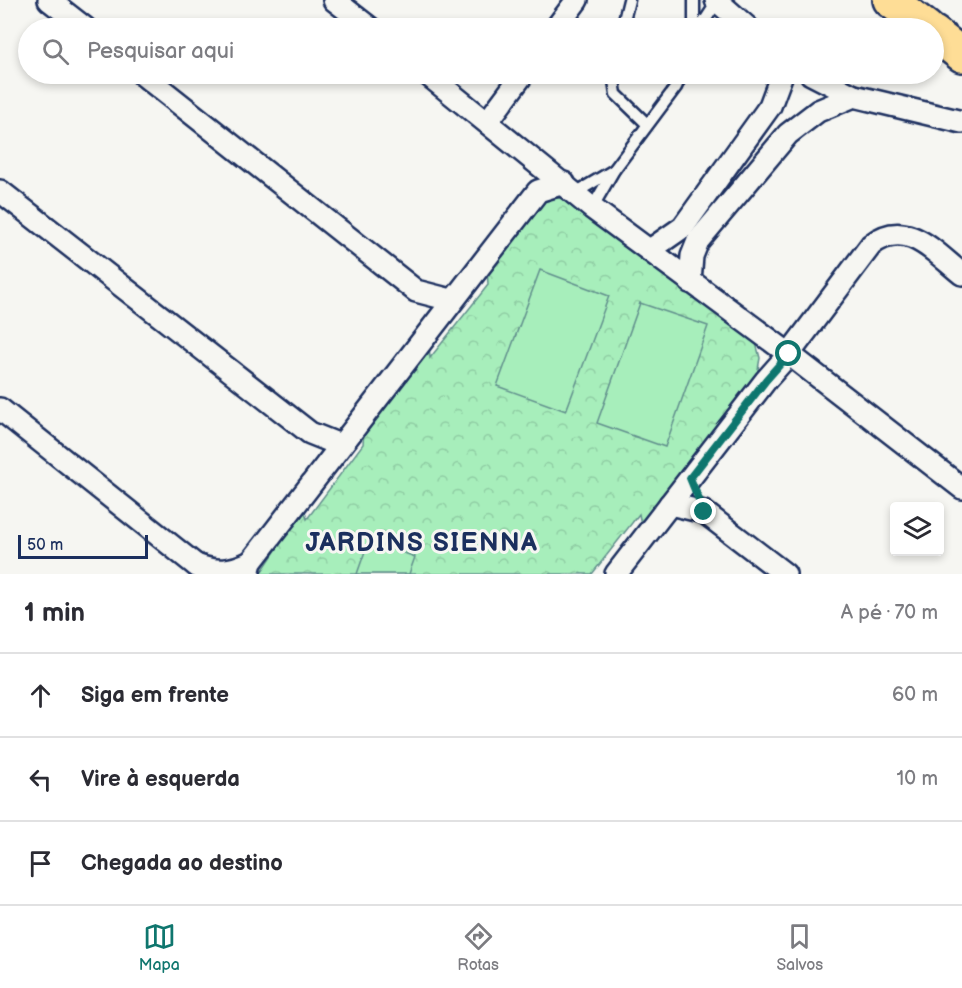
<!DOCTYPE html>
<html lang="pt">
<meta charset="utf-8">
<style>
body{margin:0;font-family:"Balsamiq Sans",sans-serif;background:#f2f2f3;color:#2b2b33}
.controls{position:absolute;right:18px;bottom:18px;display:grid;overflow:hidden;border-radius:6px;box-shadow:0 3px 9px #0003}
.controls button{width:54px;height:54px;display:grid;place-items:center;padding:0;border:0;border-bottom:2px solid #e1e1e2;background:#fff;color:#2b2b33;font:30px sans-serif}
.scale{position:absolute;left:18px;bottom:15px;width:130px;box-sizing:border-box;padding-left:6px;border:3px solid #1b2f5e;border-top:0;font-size:16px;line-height:21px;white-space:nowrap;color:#1b2f5e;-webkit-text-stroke:4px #f6f6f2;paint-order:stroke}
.stop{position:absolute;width:18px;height:18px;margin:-14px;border:4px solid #0f766e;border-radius:50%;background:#fff}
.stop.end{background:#0f766e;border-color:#fff;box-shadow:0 2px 6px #0008}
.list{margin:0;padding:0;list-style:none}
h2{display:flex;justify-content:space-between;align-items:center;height:78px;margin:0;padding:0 24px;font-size:26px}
h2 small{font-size:20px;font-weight:400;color:#7c7c81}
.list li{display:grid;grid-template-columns:39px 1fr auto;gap:18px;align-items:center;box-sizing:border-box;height:84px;padding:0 24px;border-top:2px solid #e1e1e2}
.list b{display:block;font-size:22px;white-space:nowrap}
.list em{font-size:20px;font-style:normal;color:#7c7c81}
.icon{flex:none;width:33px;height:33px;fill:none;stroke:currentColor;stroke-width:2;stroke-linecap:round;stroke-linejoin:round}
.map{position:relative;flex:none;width:962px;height:574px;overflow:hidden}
.search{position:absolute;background:#fff;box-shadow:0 3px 9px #0003;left:18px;right:18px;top:18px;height:66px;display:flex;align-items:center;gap:15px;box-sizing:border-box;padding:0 21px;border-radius:33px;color:#7c7c81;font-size:22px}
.sheet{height:330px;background:#fff}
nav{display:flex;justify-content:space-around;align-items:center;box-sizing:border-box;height:84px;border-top:2px solid #e1e1e2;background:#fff;font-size:16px;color:#7c7c81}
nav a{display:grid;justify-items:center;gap:3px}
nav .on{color:#0f766e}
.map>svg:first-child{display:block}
.park{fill:url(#park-crowns);stroke:#618e8c;stroke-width:1.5}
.pitch{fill:#a7eebb;stroke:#618e8c;stroke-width:1.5}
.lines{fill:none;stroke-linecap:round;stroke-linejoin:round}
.lane-casing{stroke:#1b2f5e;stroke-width:15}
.street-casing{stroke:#1b2f5e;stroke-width:26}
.primary-casing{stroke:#1b2f5e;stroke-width:38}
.lane{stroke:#f6f6f2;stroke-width:10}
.street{stroke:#f6f6f2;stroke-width:21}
.primary{stroke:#fedd96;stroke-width:33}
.route{stroke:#0f766e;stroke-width:8}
.labels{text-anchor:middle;stroke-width:6;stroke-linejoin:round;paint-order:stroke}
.district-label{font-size:26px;font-weight:bold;letter-spacing:1.5px;fill:#1b2f5e;stroke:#f6f6f2}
</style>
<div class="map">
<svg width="962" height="574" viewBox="0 0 962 574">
<defs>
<pattern id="park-crowns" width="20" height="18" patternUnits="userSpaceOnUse" patternTransform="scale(1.5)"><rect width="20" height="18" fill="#a7eebb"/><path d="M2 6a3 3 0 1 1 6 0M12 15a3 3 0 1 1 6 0" fill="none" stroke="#8fcca3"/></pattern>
</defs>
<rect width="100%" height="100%" fill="#f6f6f2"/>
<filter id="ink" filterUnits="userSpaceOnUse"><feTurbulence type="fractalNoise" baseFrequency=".0167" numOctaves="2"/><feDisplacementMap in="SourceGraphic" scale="12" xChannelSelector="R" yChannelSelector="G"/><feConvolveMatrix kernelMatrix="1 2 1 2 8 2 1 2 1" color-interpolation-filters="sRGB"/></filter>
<g filter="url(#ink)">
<polygon class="park" points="559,198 572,202 756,343 760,358 757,375 642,530 639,514 592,574 260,574 304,508 307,519 363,444 364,428 429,343 430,358 488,285 487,267 543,200"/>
<g class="pitch">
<polygon points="540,270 609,296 566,411 497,386"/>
<polygon points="640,303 708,326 665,447 597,423"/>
<polygon points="369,540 415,557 409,574 357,574"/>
</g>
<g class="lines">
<defs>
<g id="lane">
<polyline points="622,28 629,0"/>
<polyline points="694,28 694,0"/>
<polyline points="700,28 717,2"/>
<polyline points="613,74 616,94 647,124"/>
<polyline points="575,193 614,170"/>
<polyline points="592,208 614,170 676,87 682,74"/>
</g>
<g id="street">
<polyline points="49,0 85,28"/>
<polyline points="334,0 370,28"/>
<polyline points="716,0 748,28"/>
<polyline points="556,28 577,0"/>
<polyline points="142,74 416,291 451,300"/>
<polyline points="427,74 592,208 789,354 962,488"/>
<polyline points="811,74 854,96 962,122"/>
<polyline points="488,121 523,74"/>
<polyline points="0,191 310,433 340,445"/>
<polyline points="650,250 683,227 770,106 782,74"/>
<polyline points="690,282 692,256 698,241 788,134 818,111 854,96"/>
<polyline points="0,409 207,574"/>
<polyline points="670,504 704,512 785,574"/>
<path d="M196,565C217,573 230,572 251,562"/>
<polyline points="248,574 251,562 538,191 564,183"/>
<path d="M616,574L766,380L789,354L871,245C906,217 934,252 962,274"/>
</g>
<g id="primary">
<polyline points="890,0 927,28"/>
<polyline points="934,33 962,55"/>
</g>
</defs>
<use href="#lane" class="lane-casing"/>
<use href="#street" class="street-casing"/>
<use href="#primary" class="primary-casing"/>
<use href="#lane" class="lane"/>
<use href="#street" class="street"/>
<use href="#primary" class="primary"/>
</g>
</g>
<g class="lines" filter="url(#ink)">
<polyline class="route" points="704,512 690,478 766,380 789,354"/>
</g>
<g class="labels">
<g class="district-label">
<text x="422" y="551">JARDINS SIENNA</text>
</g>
</g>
</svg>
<div class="controls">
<button><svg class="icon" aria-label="layers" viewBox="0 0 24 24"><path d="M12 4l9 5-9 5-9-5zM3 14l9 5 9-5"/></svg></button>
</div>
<div class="scale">50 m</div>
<div class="stop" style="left:789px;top:354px"></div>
<div class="stop end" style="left:704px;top:512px"></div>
<div class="search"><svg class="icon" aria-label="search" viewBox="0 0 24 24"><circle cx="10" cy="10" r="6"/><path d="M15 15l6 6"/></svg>Pesquisar aqui</div>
</div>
<section class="sheet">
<h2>1 min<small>A pé · 70 m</small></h2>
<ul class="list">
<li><svg class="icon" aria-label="ahead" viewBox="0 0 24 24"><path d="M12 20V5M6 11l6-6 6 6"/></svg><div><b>Siga em frente</b></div><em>60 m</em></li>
<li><svg class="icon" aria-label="left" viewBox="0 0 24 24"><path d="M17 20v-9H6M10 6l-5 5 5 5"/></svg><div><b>Vire à esquerda</b></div><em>10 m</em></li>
<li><svg class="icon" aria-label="arrive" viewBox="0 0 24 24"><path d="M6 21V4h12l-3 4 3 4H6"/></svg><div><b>Chegada ao destino</b></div></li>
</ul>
</section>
<nav>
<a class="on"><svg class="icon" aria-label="map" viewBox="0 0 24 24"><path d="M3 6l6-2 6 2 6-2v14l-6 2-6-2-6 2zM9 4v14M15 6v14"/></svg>Mapa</a>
<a><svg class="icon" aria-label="directions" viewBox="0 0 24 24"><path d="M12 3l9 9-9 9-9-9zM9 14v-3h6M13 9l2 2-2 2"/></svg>Rotas</a>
<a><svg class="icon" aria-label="saved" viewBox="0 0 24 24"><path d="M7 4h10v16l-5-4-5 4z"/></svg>Salvos</a>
</nav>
